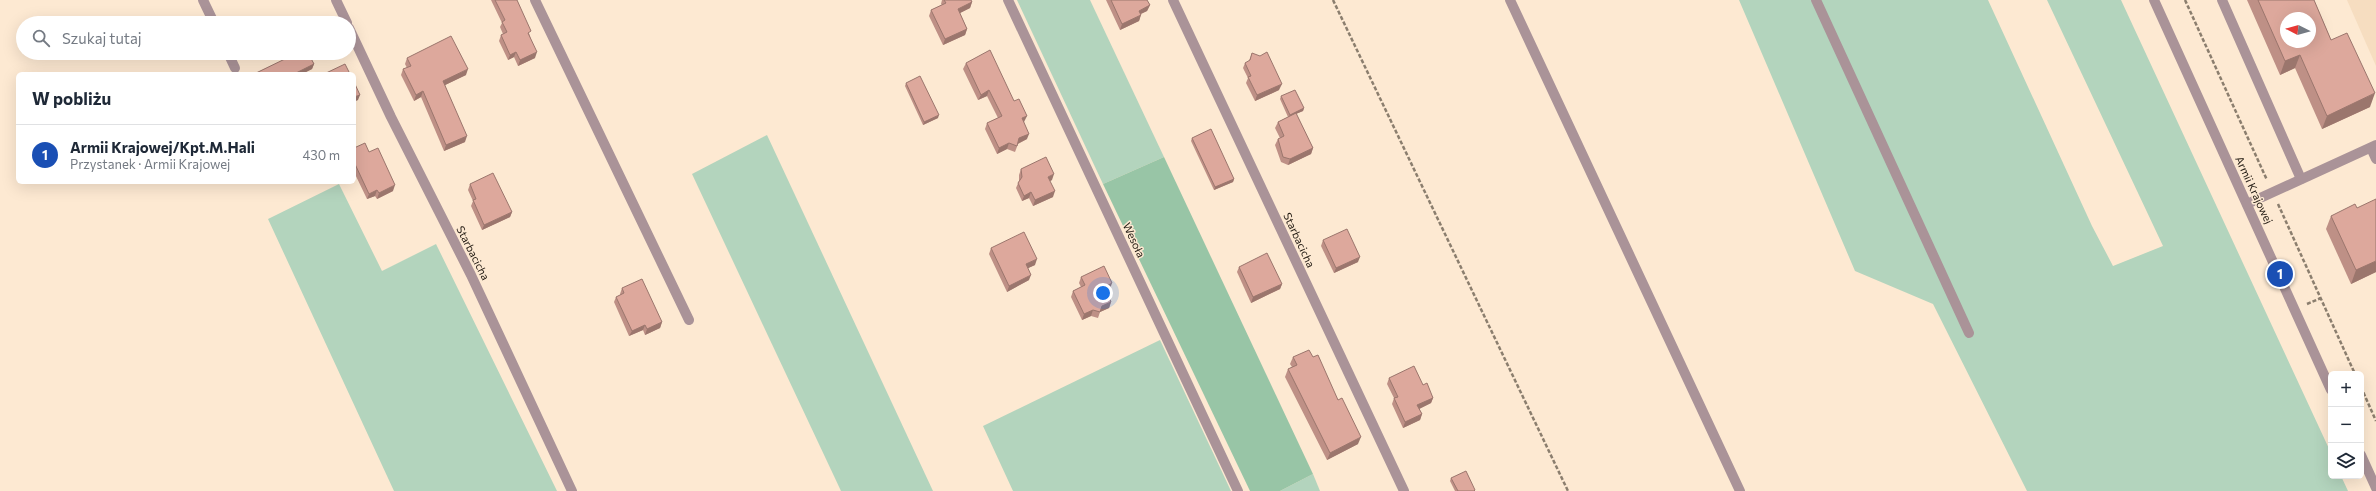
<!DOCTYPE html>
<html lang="pl">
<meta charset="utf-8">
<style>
body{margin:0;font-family:Commissioner,sans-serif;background:#f6f6f7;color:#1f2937}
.controls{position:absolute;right:12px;bottom:12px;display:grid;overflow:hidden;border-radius:6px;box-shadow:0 4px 16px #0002}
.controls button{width:36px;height:36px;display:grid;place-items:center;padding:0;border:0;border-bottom:1px solid #e0e1e3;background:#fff;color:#1f2937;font:20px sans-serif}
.compass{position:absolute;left:2280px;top:12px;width:36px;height:36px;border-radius:50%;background:#fff;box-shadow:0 4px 16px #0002;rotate:276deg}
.you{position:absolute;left:1103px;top:293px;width:14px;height:14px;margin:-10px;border:3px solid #fff;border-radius:50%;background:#1a73e8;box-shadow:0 0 0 6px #1a73e833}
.badge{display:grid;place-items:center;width:26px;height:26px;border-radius:50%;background:#d93025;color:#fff;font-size:13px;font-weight:700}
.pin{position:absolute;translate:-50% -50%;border:2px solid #fff;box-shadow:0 1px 4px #0006}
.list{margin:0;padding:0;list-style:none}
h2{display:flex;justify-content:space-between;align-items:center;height:52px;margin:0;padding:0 16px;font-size:17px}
h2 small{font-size:13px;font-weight:400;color:#747a83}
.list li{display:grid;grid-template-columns:26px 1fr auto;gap:12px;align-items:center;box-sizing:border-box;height:60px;padding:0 16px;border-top:1px solid #e0e1e3}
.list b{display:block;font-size:15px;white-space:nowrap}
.list p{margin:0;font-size:13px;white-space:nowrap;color:#747a83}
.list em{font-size:13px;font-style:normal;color:#747a83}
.icon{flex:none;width:22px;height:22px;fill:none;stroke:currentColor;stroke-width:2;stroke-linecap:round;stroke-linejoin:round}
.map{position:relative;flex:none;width:2376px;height:491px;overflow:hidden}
.search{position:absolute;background:#fff;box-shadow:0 4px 16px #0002;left:16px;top:16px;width:340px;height:44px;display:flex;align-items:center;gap:10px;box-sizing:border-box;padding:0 14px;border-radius:22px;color:#747a83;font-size:15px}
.panel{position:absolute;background:#fff;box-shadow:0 4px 16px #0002;left:16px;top:72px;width:340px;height:112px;border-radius:6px}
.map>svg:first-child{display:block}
.built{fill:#f6ddc0}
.green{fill:#b3d4bd}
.forest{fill:#98c5a6}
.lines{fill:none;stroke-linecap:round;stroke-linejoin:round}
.path{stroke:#8b7e6e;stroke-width:2.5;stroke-dasharray:4 2;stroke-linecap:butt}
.minor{stroke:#aa9398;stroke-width:10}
.wall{fill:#be9086}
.shaded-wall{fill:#9b766d}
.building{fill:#dda89c;stroke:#9b766d;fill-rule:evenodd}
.labels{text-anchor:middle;stroke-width:3;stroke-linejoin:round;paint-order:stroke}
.street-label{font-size:11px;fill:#221b13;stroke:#fde9d2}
</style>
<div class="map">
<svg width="2376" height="491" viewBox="0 0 2376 491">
<rect width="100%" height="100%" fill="#fde9d2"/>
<polygon class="built" points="2347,0 2376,0 2376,66"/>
<g class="green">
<polygon points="1017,0 1090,0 1164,157 1103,184"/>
<polygon points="1739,0 1988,0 2092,226 2113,266 2163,246 2047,0 2121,0 2331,453 2331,476 2341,476 2348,491 2027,491 1933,304 1855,271"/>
<polygon points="767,135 933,491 841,491 692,174"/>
<polygon points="339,184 382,271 436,244 557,491 394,491 268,219"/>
<polygon points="1160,340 1231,491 1013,491 983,426"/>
<polygon points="1313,474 1320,491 1280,491"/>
</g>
<polygon class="forest" points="1164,157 1313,474 1280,491 1250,491 1103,184"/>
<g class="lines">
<g class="path">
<polyline points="1333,0 1568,491"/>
<polyline points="2185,0 2267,180"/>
<polyline points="2278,204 2355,374"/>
<polyline points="2307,304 2321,298"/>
<polyline points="2361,387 2376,421"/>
</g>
<g class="minor">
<polyline points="203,0 214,23"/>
<polyline points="336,0 347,23"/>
<polyline points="535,0 689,320"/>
<polyline points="1008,0 1238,491"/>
<polyline points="1173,0 1404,491"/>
<polyline points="1510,0 1740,491"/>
<polyline points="1816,0 1969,333"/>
<polyline points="2154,0 2331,390"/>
<polyline points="2222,0 2301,179"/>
<polyline points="349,28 391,117 471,275 572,491"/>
<polyline points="228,53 235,68"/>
<polyline points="2371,148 2376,159"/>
<polyline points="2247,204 2376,145"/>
<polyline points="2361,455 2376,488"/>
</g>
</g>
<g class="wall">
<polygon points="491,0 517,0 530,36 535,58 518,66 514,57 508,60 499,41 501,35 503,34 500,27 502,23"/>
<polygon points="942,0 971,0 972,2 970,8 960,13 967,29 965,35 943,45 929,16 931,10 942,5 941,4"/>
<polygon points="1106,0 1147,0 1150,5 1147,11 1141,14 1139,21 1120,30"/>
<polygon points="2247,0 2314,0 2331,40 2370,107 2322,129 2295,68 2280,75"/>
<polygon points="284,53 308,53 314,64 312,69 302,74 254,74 286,59 284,54"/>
<polygon points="1252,53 1279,90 1255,101 1246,83 1248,78 1243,68 1245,63 1249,61"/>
<polygon points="407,58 466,75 445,85 465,142 444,151 421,97 414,101 401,75 403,69 407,68 405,64"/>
<polygon points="966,63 1024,122 1027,139 1018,144 1015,152 1007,149 997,154 985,129 987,123 998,118 987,96 978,100 963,69"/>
<polygon points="906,83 938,118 923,125 905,86"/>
<polygon points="1281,96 1304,108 1303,111 1296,114 1313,148 1311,154 1288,165 1281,162 1275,145 1278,139 1280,138 1275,128 1278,122 1288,117 1280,99"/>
<polygon points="1192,138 1234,179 1233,182 1214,190 1191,141"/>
<polygon points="354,148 369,152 393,191 377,199 375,196 367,199 354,172"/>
<polygon points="1021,169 1052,180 1050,181 1053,197 1033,206 1029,198 1022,201 1016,188 1019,181 1019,175"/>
<polygon points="470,184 512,212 510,217 482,230 471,206 473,201 468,190"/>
<polygon points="2357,208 2376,272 2351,284 2326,229 2331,216"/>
<polygon points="1323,240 1358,262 1334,273 1321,246"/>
<polygon points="991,248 1035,265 1028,268 1029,280 1007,292 989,254"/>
<polygon points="1239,267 1282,284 1280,289 1251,303 1237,272"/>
<polygon points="1081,277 1110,289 1106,291 1111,302 1109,308 1100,312 1098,318 1091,316 1082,320 1071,297 1073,291 1081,287 1079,283"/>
<polygon points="622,288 662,322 660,328 645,335 643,330 629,336 614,302 616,297 620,295 620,294"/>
<polygon points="1293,357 1313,357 1338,400 1358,444 1327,460 1285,377 1288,369 1292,367 1290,364"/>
<polygon points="1389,378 1423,385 1433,398 1431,403 1419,409 1422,414 1420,420 1403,428 1392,404 1394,398 1387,384"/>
<polygon points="1451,478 1475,491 1455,491 1450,481"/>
</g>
<g class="shaded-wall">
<polygon points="972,2 970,8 956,15 958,9"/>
<polygon points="1150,5 1147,11 1136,16 1139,11"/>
<polygon points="1141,15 1139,21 1120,30 1122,24"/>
<polygon points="967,29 965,35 943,45 945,39"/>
<polygon points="516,52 514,57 508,60 510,55"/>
<polygon points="537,52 535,58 518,66 520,60"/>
<polygon points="2300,55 2295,68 2280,75 2285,61"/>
<polygon points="314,64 312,69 302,74 294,74"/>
<polygon points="468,69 466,75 441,87 443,81"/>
<polygon points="1282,84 1279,90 1255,101 1257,95"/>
<polygon points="989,90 987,96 978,100 981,95"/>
<polygon points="423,91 421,97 414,101 416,95"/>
<polygon points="2375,93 2370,107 2322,129 2327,116"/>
<polygon points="360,95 358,100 354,102 354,97"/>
<polygon points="1304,108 1303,111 1288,117 1290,115"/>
<polygon points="939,115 938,118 923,125 924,122"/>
<polygon points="1027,116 1024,122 1020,124 1022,118"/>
<polygon points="1029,134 1027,139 1017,144 1019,138"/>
<polygon points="467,136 465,142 444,151 446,145"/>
<polygon points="1009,143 1007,149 997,154 999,148"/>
<polygon points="1313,148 1311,154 1288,165 1290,159"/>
<polygon points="1054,174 1052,180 1046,183 1048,177"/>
<polygon points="1234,179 1233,182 1214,190 1215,187"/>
<polygon points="395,185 393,191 377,199 379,193"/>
<polygon points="377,190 375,196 367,199 369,194"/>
<polygon points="1055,191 1053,197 1033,206 1035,200"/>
<polygon points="1031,192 1029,198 1022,201 1024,196"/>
<polygon points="512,212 510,217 482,230 484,225"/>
<polygon points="1360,257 1358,262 1334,273 1336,268"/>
<polygon points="1037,259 1035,265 1024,270 1026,264"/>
<polygon points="2376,261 2376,272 2351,284 2356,270"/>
<polygon points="1031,275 1029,280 1007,292 1009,286"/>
<polygon points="1112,283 1110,289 1103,292 1105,287"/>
<polygon points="1282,284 1280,289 1251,303 1253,297"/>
<polygon points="1111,302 1109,308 1100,312 1102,306"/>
<polygon points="1093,310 1091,316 1082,320 1084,314"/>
<polygon points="662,322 660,328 645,335 647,329"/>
<polygon points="645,325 643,330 629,336 632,331"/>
<polygon points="1433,398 1431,403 1415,411 1417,405"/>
<polygon points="1422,414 1420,420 1403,428 1405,422"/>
<polygon points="1361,437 1358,444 1327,460 1330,453"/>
</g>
<g class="building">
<polygon points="495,0 517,0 531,31 528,33 537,52 520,60 516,52 510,55 501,35 507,32 502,22 505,20"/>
<polygon points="944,0 971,0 972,2 958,9 967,29 945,39 931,10 946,3"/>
<polygon points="1111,0 1147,0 1150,5 1139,11 1141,15 1122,24"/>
<path d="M2258,0H2314L2331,40L2347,33L2375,93L2327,116L2300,55L2285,61ZM2286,18H2310V42H2286Z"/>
<polygon points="319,18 322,23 308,23"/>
<polygon points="451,36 468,69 443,81 467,136 446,145 423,91 416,95 403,69 411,66 407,58"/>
<polygon points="990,50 1014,101 1019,99 1027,116 1022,118 1029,134 1019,138 1017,146 1009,143 999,148 987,123 1002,116 989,90 981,95 966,63"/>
<polygon points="1267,52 1282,84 1257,95 1248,77 1251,76 1245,63 1250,60 1252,53 1260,56"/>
<polygon points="288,53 308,53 314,64 294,74 254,74 289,57"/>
<polygon points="345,64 350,74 324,74"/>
<polygon points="920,76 939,115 924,122 906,83"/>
<polygon points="354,82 360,95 354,97"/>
<polygon points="1295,90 1304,108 1290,115 1281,96"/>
<polygon points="1296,113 1313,148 1290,159 1283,157 1278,139 1284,136 1278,122"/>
<polygon points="1211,129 1234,179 1215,187 1192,138"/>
<polygon points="365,143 369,152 378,148 395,185 379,193 377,190 369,194 354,162 354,148"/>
<polygon points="1046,157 1054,174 1048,177 1055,191 1035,200 1031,192 1024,196 1018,183 1022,177 1021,169"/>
<polygon points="493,173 512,212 484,225 473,200 476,199 470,184"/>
<polygon points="2376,199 2376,261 2356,270 2331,216 2355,204 2357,208"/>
<polygon points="1347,229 1360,257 1336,268 1323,240"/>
<polygon points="1024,232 1037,259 1026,264 1031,275 1009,286 991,248"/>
<polygon points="1267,253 1282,284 1253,297 1239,267"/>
<polygon points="1104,266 1112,283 1105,287 1111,302 1102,306 1100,312 1093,310 1084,314 1073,291 1085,285 1081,277"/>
<polygon points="642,279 662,322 647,329 645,325 632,331 616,297 624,293 622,288"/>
<polygon points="1309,350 1313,357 1318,355 1338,400 1342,398 1361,437 1330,453 1288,369 1297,365 1293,357"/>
<polygon points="1414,366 1423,385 1427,383 1433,398 1417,405 1422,414 1405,422 1394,398 1398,397 1389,378"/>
<polygon points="1466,471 1475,490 1474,491 1458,491 1451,478"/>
</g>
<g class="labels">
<g class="street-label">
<text transform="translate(2254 190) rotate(65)" y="4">Armii Krajowej</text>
<text transform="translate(1134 240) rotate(65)" y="4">Wesoła</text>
<text transform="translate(1299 240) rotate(65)" y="4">Starbacicha</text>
<text transform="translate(473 253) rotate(63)" y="4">Starbacicha</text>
</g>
</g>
</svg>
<div class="controls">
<button>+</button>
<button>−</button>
<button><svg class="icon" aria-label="layers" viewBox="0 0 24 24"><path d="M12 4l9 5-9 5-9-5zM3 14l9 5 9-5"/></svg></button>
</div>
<svg class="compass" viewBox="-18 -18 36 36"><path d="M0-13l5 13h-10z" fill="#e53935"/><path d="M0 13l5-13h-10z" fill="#747a83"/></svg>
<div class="you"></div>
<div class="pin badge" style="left:2280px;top:274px;background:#1a4fb4">1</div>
<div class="search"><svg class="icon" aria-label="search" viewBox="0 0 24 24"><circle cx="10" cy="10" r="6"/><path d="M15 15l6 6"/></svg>Szukaj tutaj</div>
<section class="panel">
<h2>W pobliżu<small></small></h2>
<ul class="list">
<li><span class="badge" style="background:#1a4fb4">1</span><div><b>Armii Krajowej/Kpt.M.Hali</b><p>Przystanek · Armii Krajowej</p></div><em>430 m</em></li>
</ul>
</section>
</div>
